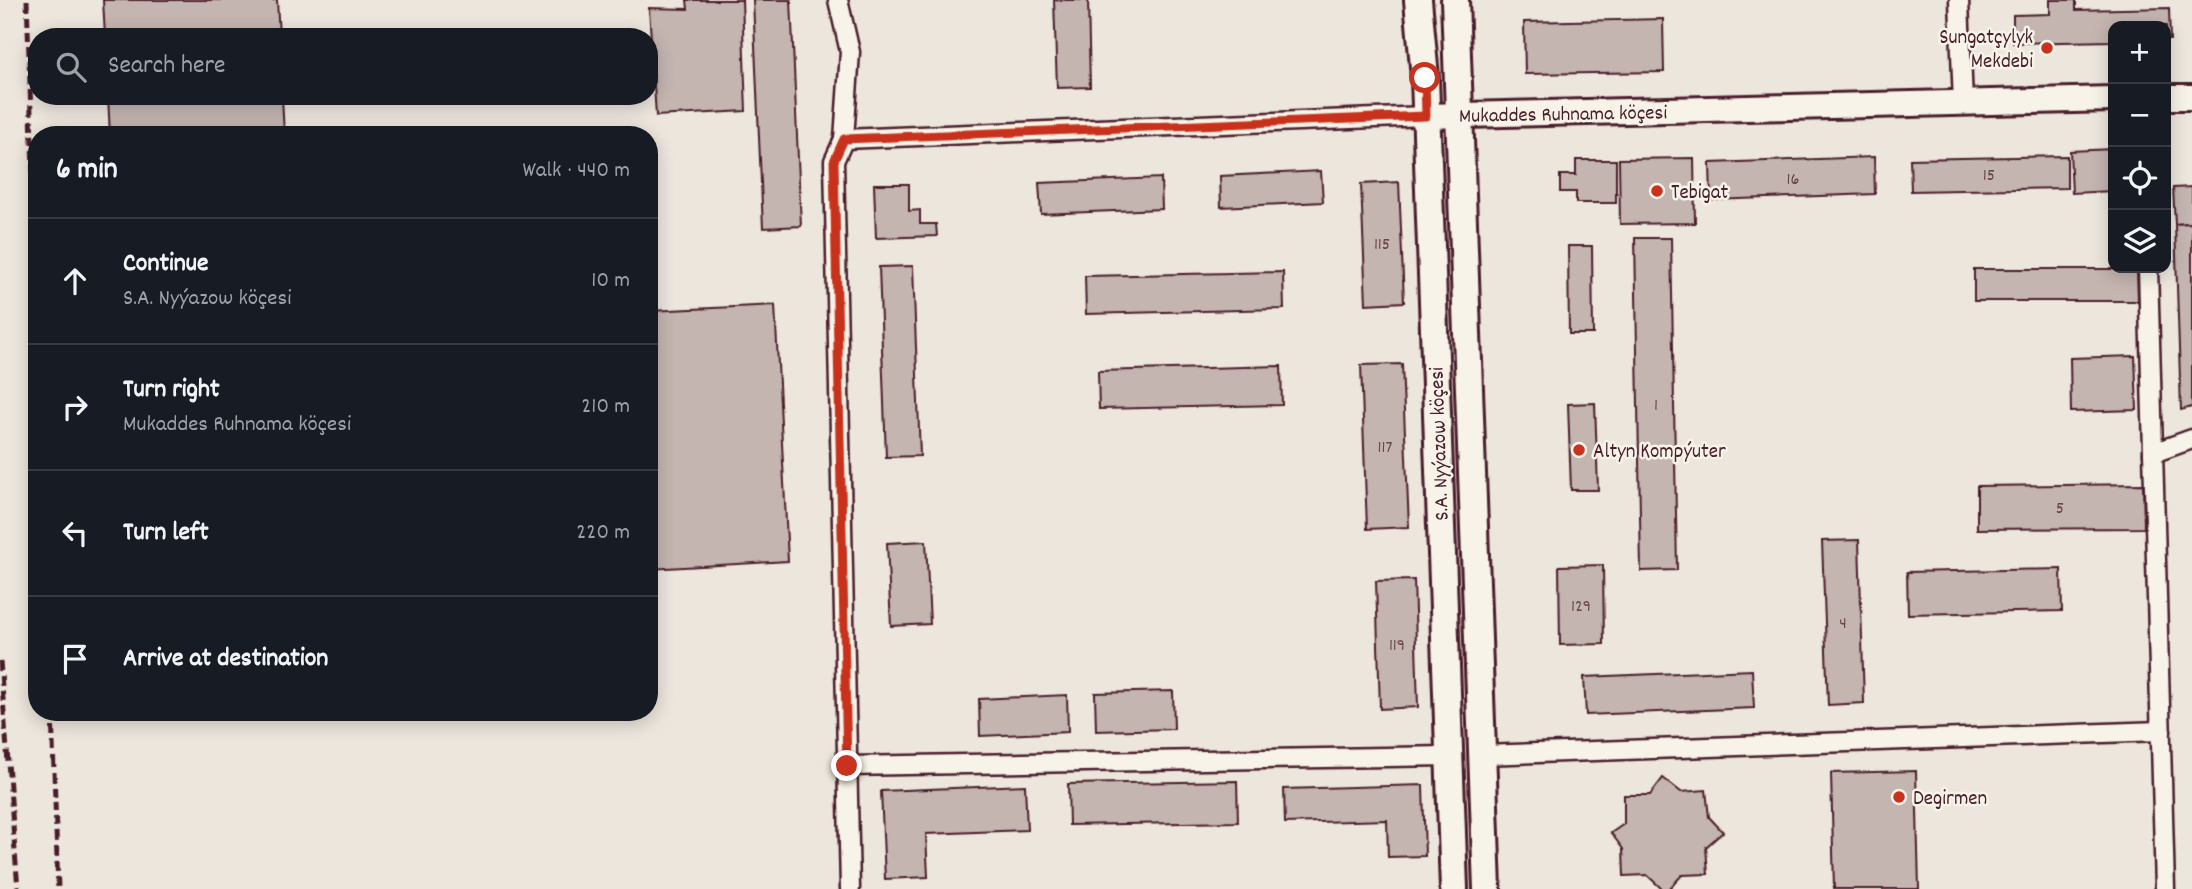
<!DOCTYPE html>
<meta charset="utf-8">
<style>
body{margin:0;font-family:Dekko,sans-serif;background:#20242c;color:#f1f3f6}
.controls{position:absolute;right:21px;top:21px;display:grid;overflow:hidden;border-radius:14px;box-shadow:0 4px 18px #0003}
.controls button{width:63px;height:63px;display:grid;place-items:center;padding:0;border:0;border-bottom:2px solid #363941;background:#171b24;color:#f1f3f6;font:35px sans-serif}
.stop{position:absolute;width:21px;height:21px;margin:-16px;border:5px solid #c8321e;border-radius:50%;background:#fff}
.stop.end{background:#c8321e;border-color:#fff;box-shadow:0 2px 7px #0008}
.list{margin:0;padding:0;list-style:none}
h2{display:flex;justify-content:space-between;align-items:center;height:91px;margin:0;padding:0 28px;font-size:30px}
h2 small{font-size:23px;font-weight:400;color:#9ea1a6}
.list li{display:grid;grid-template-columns:46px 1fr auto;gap:21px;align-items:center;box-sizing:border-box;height:126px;padding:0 28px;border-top:2px solid #363941}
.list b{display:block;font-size:26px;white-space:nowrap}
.list p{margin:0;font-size:23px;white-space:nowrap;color:#9ea1a6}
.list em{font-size:23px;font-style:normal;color:#9ea1a6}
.icon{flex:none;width:38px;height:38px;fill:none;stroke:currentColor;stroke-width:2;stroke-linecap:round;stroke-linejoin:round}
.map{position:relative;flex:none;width:2192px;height:889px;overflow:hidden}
.search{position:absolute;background:#171b24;box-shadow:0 4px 18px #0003;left:28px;top:28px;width:630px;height:77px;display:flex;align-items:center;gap:18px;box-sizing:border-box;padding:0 24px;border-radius:28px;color:#9ea1a6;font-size:26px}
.panel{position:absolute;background:#171b24;box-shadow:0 4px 18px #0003;left:28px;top:126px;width:630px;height:595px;border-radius:28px}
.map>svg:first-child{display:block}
.building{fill:#c4b5b0;stroke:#4a1f2b;stroke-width:2}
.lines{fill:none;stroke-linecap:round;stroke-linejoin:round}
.street-casing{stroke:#4a1f2b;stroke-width:23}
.secondary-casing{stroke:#4a1f2b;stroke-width:30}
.primary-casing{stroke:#4a1f2b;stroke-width:32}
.street{stroke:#f7f3e8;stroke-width:18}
.secondary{stroke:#f7f3e8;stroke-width:24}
.primary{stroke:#f7f3e8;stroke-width:26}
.rail{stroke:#4a1f2b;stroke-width:5;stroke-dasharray:10 5;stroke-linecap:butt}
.route{stroke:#c8321e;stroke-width:9}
.poi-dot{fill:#c8321e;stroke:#f7f3e8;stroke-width:2.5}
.labels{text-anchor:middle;stroke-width:5;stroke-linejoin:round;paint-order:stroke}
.number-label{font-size:18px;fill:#68444c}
.poi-label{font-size:21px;fill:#4a1f2b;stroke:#f7f3e8;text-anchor:start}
.street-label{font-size:21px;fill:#4a1f2b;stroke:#f7f3e8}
</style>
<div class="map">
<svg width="2192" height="889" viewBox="0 0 2192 889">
<rect width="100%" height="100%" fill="#ece6dd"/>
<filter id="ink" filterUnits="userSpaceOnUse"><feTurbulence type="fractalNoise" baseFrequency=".0143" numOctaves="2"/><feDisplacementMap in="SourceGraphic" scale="14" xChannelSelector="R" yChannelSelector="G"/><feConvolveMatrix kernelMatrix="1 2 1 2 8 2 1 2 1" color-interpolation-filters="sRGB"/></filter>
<g filter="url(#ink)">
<g class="building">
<polygon points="103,0 277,0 279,37 105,37"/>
<polygon points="687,0 742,0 746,111 656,116 649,8 688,9"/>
<polygon points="753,0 791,0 801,226 763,228"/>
<polygon points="1054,0 1088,0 1090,87 1057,88"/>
<polygon points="2050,0 2076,0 2076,10 2169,8 2170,40 2166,40 2166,26 2113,26 2113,41 2013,43 2013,15 2050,14"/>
<polygon points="1663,19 1664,72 1525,74 1524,22"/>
<polygon points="108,96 282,96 284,135 110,135"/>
<polygon points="2113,149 2113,191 2072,193 2070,151"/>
<polygon points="2067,156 2067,188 1911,191 1910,159"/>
<polygon points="1874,157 1875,194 1711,200 1710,163"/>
<polygon points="1694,158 1695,223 1620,224 1619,159"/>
<polygon points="1576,160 1616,160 1616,203 1576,203 1576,192 1560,192 1560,175 1576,175"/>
<polygon points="1321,171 1323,202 1221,207 1220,176"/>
<polygon points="1161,178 1162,209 1041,214 1039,183"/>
<polygon points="1399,182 1404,302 1366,304 1361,184"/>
<polygon points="874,184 909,184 909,211 920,210 920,224 936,224 937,236 876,238"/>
<polygon points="2192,187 2192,223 2175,224 2173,188"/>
<polygon points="2192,223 2192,407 2181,410 2175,224"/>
<polygon points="1635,238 1671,238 1677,570 1641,571"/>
<polygon points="1568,246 1592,246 1593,334 1569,334"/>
<polygon points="913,266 920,456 886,457 879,267"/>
<polygon points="1974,269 2137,269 2138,301 1974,301"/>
<polygon points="1283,272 1284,309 1086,314 1085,276"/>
<polygon points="775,305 788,561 649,569 649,311"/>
<polygon points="2135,356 2137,410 2071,412 2070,358"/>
<polygon points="1402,364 1409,527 1367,529 1361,365"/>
<polygon points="1281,366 1282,405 1099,409 1098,371"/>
<polygon points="1595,403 1598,490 1571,490 1568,404"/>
<polygon points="2143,484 2144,528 1977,529 1977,486"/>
<polygon points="1859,540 1864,703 1828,705 1822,541"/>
<polygon points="926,541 930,624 891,626 887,543"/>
<polygon points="1603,565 1604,644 1560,645 1559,566"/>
<polygon points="2061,569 2062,611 1908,614 1907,572"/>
<polygon points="1414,580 1418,707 1380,709 1376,581"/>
<polygon points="1752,670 1754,708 1586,715 1584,677"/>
<polygon points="1173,691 1174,729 1096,731 1095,693"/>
<polygon points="1067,695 1068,732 980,736 979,699"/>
<polygon points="1916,771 1919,889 1834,889 1831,773"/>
<polygon points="1663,778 1681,792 1706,790 1709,817 1723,832 1706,847 1708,874 1682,875 1669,889 1662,889 1647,875 1624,876 1623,849 1611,833 1624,824 1624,795 1650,795"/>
<polygon points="1237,781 1238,822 1069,825 1068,784"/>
<polygon points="1025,785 1027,830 926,834 928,877 885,879 881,791"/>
<polygon points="1423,785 1425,856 1388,857 1387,820 1285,823 1284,789"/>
</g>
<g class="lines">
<defs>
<g id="street">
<polyline points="838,0 850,52 844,139 834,161 850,889"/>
<polyline points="1959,0 1963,104"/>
<polyline points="844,139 1426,116"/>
<polyline points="2148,268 2165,889"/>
<polyline points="2153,453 2192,439"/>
<polyline points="1482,755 2161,731"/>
<polyline points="847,766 1449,756"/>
</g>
<g id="secondary">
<polyline points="2166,97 2192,97"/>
<polyline points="1426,116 2113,99"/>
</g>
<g id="primary">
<polyline points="1418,0 1425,78 1454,889"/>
<polyline points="1455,0 1487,889"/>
</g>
</defs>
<use href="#street" class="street-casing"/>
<use href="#secondary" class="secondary-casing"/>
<use href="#primary" class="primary-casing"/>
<use href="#street" class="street"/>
<use href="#secondary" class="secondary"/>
<use href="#primary" class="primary"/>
<g class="rail">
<polyline points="27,0 37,284"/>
<polyline points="0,661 18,889"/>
<polyline points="52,712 58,889"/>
</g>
</g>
</g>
<g class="lines" filter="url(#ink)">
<polyline class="route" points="847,766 834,161 844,139 1426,116 1425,78"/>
</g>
<g class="poi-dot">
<circle cx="2047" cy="48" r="7"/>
<circle cx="1657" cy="191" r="7"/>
<circle cx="1579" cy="450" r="7"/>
<circle cx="1899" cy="797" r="7"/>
</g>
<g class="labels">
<g class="number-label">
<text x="1989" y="180">15</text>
<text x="1793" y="184">16</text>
<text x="1382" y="249">115</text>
<text x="1656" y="410">1</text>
<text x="1385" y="452">117</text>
<text x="2060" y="513">5</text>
<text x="1581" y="611">129</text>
<text x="1843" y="628">4</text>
<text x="1397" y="650">119</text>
</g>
<g class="poi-label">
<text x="2033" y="43" text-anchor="end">Sungatçylyk<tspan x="2033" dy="24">Mekdebi</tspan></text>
<text x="1671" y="198">Tebigat</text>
<text x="1593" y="457">Altyn Kompýuter</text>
<text x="1913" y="804">Degirmen</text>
</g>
<g class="street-label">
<text transform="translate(1563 113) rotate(-1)" y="7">Mukaddes Ruhnama köçesi</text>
<text transform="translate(1438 444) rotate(-92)" y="7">S.A. Nyýazow köçesi</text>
</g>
</g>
</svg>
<div class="controls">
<button>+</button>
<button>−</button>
<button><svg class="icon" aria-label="locate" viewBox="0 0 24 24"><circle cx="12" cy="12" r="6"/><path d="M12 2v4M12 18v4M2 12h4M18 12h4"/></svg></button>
<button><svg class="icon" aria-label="layers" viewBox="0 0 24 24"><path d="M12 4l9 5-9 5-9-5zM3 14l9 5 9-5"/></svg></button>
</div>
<div class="stop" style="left:1425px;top:78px"></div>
<div class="stop end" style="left:847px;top:766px"></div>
<div class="search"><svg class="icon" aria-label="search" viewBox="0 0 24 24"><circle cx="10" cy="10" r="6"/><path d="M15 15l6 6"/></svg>Search here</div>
<section class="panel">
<h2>6 min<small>Walk · 440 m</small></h2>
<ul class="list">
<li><svg class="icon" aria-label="ahead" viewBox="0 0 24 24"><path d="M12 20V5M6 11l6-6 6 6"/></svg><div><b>Continue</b><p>S.A. Nyýazow köçesi</p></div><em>10 m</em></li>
<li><svg class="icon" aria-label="right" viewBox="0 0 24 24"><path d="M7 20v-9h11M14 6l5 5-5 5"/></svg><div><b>Turn right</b><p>Mukaddes Ruhnama köçesi</p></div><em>210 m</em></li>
<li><svg class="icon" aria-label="left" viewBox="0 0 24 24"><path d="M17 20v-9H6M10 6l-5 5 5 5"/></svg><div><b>Turn left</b></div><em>220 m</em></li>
<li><svg class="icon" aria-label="arrive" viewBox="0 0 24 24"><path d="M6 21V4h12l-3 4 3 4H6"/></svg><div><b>Arrive at destination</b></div></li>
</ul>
</section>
</div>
